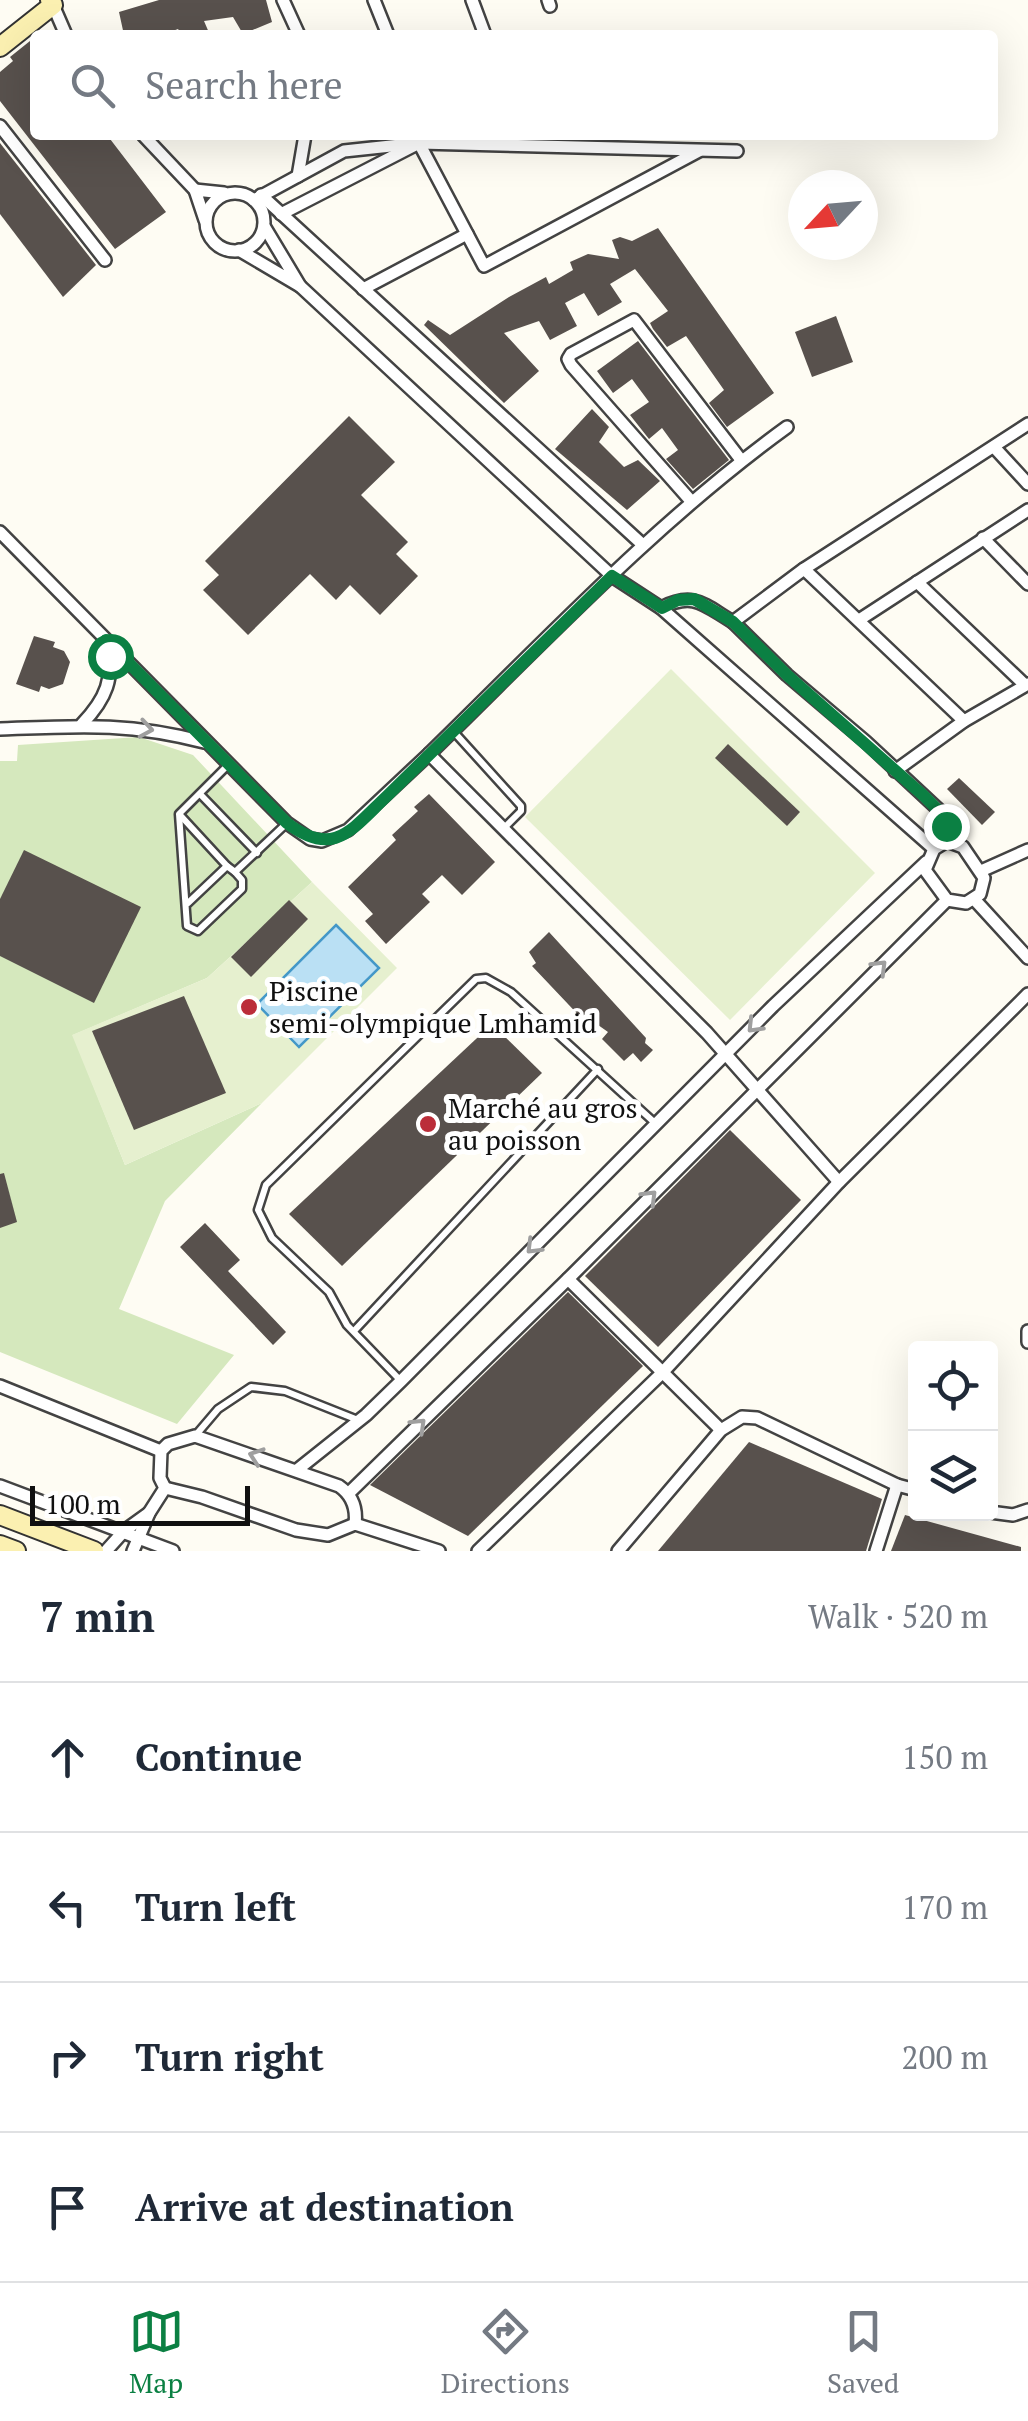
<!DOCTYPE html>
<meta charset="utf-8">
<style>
body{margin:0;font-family:"PT Serif",serif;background:#f2f2f3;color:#1f2937}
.controls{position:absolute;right:30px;bottom:30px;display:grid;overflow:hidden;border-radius:10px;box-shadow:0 10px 40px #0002}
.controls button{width:90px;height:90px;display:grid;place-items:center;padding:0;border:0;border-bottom:2px solid #e0e1e3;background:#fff;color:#1f2937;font:50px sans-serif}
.compass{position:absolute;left:788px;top:170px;width:90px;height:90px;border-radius:50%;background:#fff;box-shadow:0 10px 40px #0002;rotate:244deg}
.scale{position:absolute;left:30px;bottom:25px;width:220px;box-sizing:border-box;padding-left:10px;border:5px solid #101010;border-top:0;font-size:28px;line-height:35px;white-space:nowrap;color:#101010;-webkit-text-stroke:8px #fff;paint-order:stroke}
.stop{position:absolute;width:30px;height:30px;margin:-22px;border:8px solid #0b8043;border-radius:50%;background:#fff}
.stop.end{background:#0b8043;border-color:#fff;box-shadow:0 2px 10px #0008}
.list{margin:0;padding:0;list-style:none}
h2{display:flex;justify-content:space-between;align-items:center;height:130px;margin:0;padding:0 40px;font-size:42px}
h2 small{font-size:32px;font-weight:400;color:#747a83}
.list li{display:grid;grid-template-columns:65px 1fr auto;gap:30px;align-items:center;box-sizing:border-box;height:150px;padding:0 40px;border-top:2px solid #e0e1e3}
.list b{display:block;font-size:38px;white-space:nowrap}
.list em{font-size:32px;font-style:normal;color:#747a83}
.icon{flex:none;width:55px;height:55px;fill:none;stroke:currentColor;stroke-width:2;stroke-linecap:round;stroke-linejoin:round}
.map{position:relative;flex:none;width:1028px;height:1551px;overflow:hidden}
.search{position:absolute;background:#fff;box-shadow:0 10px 40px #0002;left:30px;right:30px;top:30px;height:110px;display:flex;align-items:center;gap:25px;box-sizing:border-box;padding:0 35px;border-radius:10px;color:#747a83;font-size:38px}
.sheet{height:730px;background:#fff}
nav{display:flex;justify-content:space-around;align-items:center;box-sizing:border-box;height:140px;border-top:2px solid #e0e1e3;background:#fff;font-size:28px;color:#747a83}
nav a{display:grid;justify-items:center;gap:5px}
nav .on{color:#0b8043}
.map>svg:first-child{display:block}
.green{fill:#d5e8bd}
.pitch{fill:#e6f0cf}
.water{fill:#bae0f4;stroke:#4498c8;stroke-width:2.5}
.building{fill:#58514d}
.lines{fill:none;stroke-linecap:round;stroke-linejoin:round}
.lane-casing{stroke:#434343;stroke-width:11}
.street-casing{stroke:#434343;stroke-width:16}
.secondary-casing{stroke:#323232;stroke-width:22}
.lane{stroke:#fff;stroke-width:6}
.street{stroke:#fff;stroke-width:11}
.secondary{stroke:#fbf0b1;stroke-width:18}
.oneway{stroke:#9f9f9f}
.route{stroke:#0b8043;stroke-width:12}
.poi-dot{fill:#bb2d39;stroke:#fff;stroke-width:4}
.labels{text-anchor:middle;stroke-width:10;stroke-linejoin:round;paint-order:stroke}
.poi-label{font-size:28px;fill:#101010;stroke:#fff;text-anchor:start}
</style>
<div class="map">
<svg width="1028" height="1551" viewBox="0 0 1028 1551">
<rect width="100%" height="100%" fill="#fefcf3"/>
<polygon class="green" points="139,737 193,755 312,882 207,978 73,1035 125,1165 262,1103 165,1201 119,1309 234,1355 177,1424 0,1352 0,761 17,761 18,745"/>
<g class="pitch">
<polygon points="671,669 875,873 730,1020 525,817"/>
<polygon points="312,882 397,968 262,1103 125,1165 72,1035 207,978"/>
</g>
<polygon class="water" points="336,925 379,968 299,1047 257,1004"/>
<g class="building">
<polygon points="159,0 266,0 272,22 243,34 233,17 204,21 210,35 182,35 178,29 162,35 124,35 119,12"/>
<polygon points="35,37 35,135 107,135 166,212 115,249 0,101 0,72 13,61 10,57"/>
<polygon points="0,143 96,265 63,297 0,214"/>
<polygon points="658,228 774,393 727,427 709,403 724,390 686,336 667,347 653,329 650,323 668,311 635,269 610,284 622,302 598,316 584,293 565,303 577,326 550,340 539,321 504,333 539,371 504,403 424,325 428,320 450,335 509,297 546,277 549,284 573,270 570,262 588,254 619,259 612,240 620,237 632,241"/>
<polygon points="836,316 853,362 812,377 795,332"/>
<polygon points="638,341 729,460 693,489 666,459 678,450 662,428 649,439 630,415 649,402 632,379 613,393 597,371"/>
<polygon points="592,409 609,427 599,442 624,467 638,460 660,481 627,510 555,449"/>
<polygon points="349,416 395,462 361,495 408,542 396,554 418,576 380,615 350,585 336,600 310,574 248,635 203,590 219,575 205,561"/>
<polygon points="34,636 55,642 53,647 64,651 70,662 63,684 49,689 41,686 39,692 16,684"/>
<polygon points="728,744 800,812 787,826 715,758"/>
<polygon points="959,778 995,812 982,825 947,789"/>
<polygon points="429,794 495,862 462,895 442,875 422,894 430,902 386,944 365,921 373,914 348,887 396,840 392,835 418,811 414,807"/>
<polygon points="24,850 141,907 94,1003 0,956 0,899"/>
<polygon points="289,900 308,919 251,977 231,957"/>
<polygon points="549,932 646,1038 645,1043 653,1050 641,1062 633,1053 624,1061 602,1039 608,1032 591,1020 586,1023 532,966 536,963 529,952"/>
<polygon points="184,996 226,1093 134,1130 92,1031"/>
<polygon points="492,1024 542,1073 342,1266 289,1214"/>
<polygon points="730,1130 801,1200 658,1347 585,1276"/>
<polygon points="4,1173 17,1222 0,1228 0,1174"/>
<polygon points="205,1223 240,1260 228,1271 286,1332 273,1345 180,1247"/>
<polygon points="568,1292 643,1366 468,1536 370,1485"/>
<polygon points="749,1442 882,1499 866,1551 658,1551"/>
<polygon points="905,1515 1021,1547 1021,1551 891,1551"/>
</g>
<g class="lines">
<defs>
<g id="lane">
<polyline points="454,732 521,806 521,811 504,828"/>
<polyline points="228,765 179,814 187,926 198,931 242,889 242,880 235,872"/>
<polyline points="200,794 257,853"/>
<polyline points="180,815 227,866"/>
<polyline points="188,903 227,866 235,872 287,823"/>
<polyline points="354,1331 598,1069"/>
<polyline points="400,1380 347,1325 329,1292 272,1238 258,1210 266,1185 476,979 486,978 511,992 655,1123"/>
<polyline points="195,1436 218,1409 251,1387 285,1391 358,1420"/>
</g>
<g id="street">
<polyline points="283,0 299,35"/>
<polyline points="374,0 388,35"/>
<polyline points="472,0 485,35"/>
<polyline points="548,0 550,6"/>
<polyline points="53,5 66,35"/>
<polyline points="0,126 105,260"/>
<polyline points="143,135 195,190"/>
<polyline points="298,176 305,135"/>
<circle cx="235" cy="222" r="29"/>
<polyline points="261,195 643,545"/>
<polyline points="254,200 344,151 419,143 737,151"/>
<polyline points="281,214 419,143 484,266 699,151"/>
<polyline points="205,220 195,190 224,193"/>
<polyline points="239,250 300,286 264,226"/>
<polyline points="300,286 612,576 661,608 934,849"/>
<polyline points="363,289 467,234"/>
<polyline points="994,447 1028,484"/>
<polyline points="691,501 571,365 568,359 571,354 634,320 741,460"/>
<polyline points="0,532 287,823 310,839 322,841 348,830 429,754 707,1033 839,1182"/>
<polyline points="983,538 1028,584"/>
<polyline points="804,569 964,721"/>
<polyline points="917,582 1025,685"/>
<path d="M661,608C694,591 704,605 733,622"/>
<polyline points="859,620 1028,510"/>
<path d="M82,724C106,699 115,678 107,643"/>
<path d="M0,729C77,726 128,722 204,742"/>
<path d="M429,754C545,641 656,522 787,427"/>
<polyline points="895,771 964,721 1028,684"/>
<polyline points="947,841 946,826 939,810 866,742 787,675 733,622 804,569 1028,424"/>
<polygon points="947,841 963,847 984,878 980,894 966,903 947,900 925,870 934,849"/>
<polyline points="981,871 1028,850"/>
<polyline points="974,899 1028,958"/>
<polyline points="568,1279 721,1430"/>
<polyline points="1028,1331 1028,1342"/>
<polyline points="0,1386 161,1451"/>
<polyline points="297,1470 366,1415 401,1381 773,1006 926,862"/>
<polyline points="897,1485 916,1490"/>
<polyline points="0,1486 173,1551"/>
<polyline points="165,1488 202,1497 296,1530 328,1535 355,1524 439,1551"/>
<polyline points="349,1493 568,1279 947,900"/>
<polyline points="990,1512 1013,1515 1028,1510"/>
<polyline points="106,1551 124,1531 149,1513"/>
<path d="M133,1551L149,1513L165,1488L160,1478L161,1451L168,1444L195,1436L339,1486C352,1495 357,1508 355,1524"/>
<polyline points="478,1551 662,1373 839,1182 1028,994"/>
<polyline points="618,1551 721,1430 742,1417 757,1418 897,1485 876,1551"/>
</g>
<g id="secondary">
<polyline points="0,47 53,5 50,0"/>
<polyline points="0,1515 94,1551"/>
<polyline points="0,1545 16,1551"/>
</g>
</defs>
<use href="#lane" class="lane-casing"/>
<use href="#street" class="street-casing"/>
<use href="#secondary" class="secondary-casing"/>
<use href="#lane" class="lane"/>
<use href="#street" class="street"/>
<use href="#secondary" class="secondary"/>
</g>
<defs><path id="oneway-chevron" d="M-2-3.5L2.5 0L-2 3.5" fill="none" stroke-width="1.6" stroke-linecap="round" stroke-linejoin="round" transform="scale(2.5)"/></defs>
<g class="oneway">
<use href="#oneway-chevron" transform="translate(146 729) rotate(9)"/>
<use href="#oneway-chevron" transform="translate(880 967) rotate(-45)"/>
<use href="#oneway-chevron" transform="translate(754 1026) rotate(134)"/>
<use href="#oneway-chevron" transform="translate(650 1197) rotate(-45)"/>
<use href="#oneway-chevron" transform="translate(533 1247) rotate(135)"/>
<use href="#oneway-chevron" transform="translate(419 1425) rotate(-44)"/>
<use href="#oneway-chevron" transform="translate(256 1456) rotate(-161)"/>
</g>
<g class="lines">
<path class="route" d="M110,656L106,640L287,823C334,859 352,829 387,796L612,576L662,608L678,600L694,599L733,622L787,675L924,796L938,810L946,826"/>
</g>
<g class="poi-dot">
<circle cx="249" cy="1007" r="10"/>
<circle cx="428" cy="1124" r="10"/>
</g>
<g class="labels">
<g class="poi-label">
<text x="269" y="1001">Piscine<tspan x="269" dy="32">semi-olympique Lmhamid</tspan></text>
<text x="448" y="1118">Marché au gros<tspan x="448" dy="32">au poisson</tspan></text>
</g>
</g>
</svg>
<div class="controls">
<button><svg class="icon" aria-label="locate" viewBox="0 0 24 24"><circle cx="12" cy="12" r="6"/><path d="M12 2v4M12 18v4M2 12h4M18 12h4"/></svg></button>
<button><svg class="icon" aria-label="layers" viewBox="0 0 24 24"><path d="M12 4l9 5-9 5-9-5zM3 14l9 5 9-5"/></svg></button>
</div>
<svg class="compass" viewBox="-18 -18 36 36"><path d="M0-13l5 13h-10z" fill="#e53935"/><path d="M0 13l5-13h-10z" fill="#747a83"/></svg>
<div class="scale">100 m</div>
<div class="stop" style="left:110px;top:656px"></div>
<div class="stop end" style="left:946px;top:826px"></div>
<div class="search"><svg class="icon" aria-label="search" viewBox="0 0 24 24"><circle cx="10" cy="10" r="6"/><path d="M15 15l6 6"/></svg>Search here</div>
</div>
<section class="sheet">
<h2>7 min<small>Walk · 520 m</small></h2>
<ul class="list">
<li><svg class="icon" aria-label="ahead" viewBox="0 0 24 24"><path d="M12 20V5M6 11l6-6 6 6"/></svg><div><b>Continue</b></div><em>150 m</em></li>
<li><svg class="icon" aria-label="left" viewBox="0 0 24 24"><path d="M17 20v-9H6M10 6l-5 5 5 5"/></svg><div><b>Turn left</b></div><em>170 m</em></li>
<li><svg class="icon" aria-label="right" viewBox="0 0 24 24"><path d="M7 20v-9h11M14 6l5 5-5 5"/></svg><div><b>Turn right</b></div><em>200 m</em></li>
<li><svg class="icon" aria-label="arrive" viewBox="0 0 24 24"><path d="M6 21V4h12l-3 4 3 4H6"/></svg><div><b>Arrive at destination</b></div></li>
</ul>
</section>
<nav>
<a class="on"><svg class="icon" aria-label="map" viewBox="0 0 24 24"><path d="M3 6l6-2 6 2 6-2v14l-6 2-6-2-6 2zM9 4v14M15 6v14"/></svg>Map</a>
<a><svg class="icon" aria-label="directions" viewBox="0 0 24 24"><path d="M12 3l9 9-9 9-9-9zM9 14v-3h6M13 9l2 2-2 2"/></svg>Directions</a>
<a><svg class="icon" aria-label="saved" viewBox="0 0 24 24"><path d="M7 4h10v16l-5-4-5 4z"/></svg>Saved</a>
</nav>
